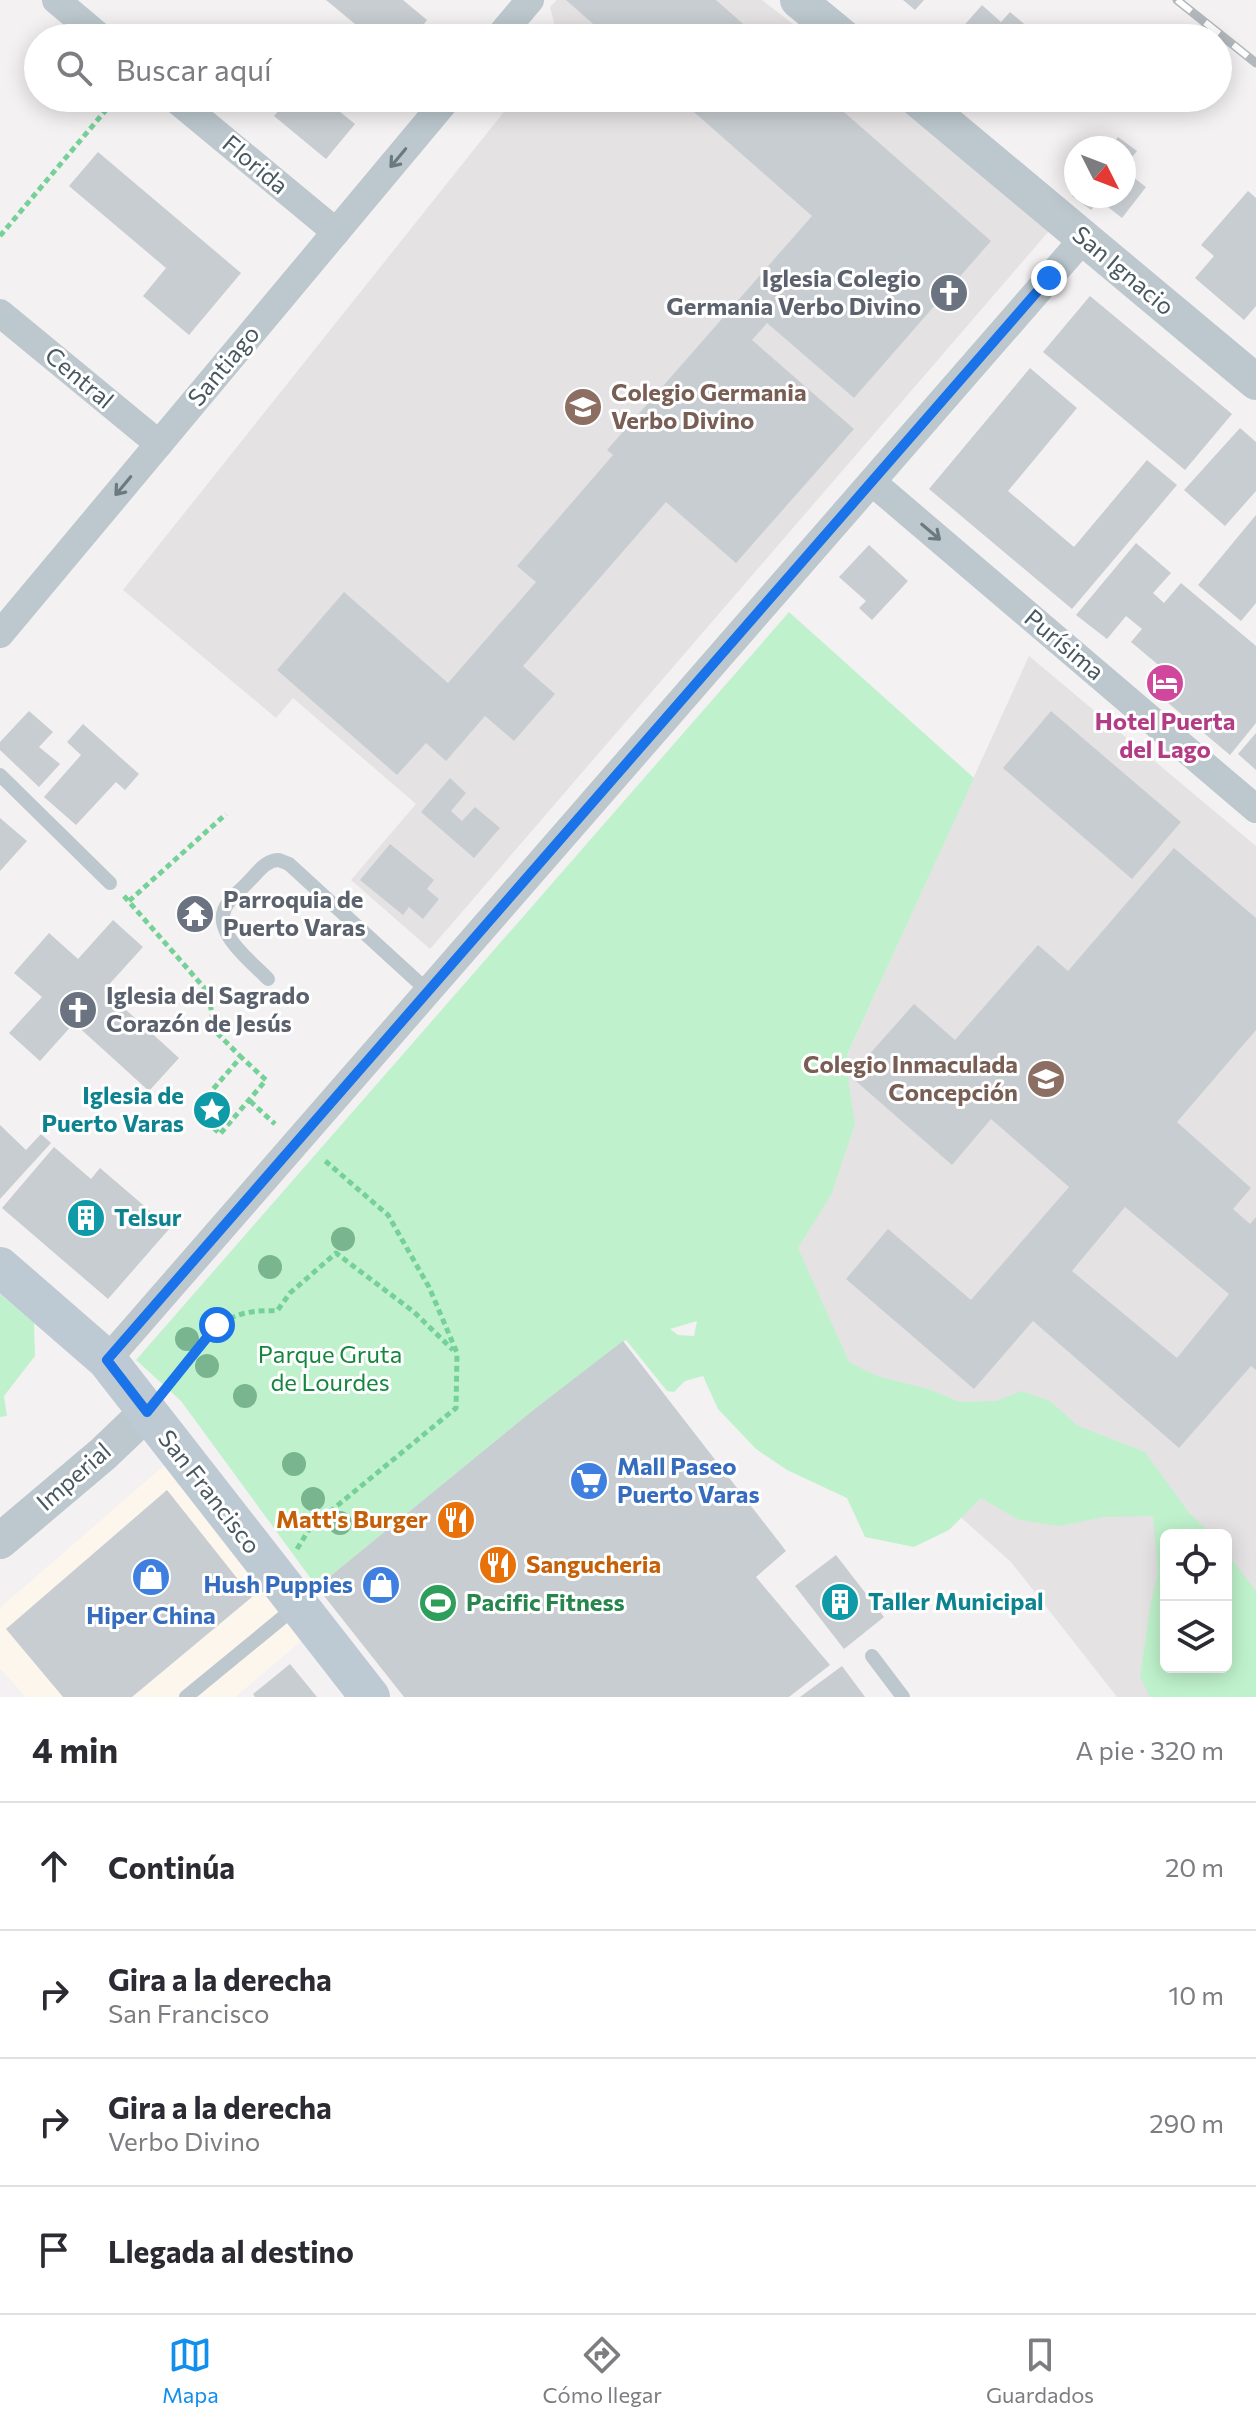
<!DOCTYPE html>
<html lang="es">
<meta charset="utf-8">
<style>
body{margin:0;font-family:Commissioner,sans-serif;background:#f7f7f7;color:#2b2b33}
.controls{position:absolute;right:24px;bottom:24px;display:grid;overflow:hidden;border-radius:12px;box-shadow:0 4px 20px #0003}
.controls button{width:72px;height:72px;display:grid;place-items:center;padding:0;border:0;border-bottom:2px solid #e1e1e2;background:#fff;color:#2b2b33;font:40px sans-serif}
.compass{position:absolute;left:1064px;top:136px;width:72px;height:72px;border-radius:50%;background:#fff;box-shadow:0 4px 20px #0003;rotate:132deg}
.stop{position:absolute;width:24px;height:24px;margin:-18px;border:6px solid #1a73e8;border-radius:50%;background:#fff}
.stop.end{background:#1a73e8;border-color:#fff;box-shadow:0 2px 8px #0008}
.list{margin:0;padding:0;list-style:none}
h2{display:flex;justify-content:space-between;align-items:center;height:104px;margin:0;padding:0 32px;font-size:34px}
h2 small{font-size:26px;font-weight:400;color:#7c7c81}
.list li{display:grid;grid-template-columns:52px 1fr auto;gap:24px;align-items:center;box-sizing:border-box;height:128px;padding:0 32px;border-top:2px solid #e1e1e2}
.list b{display:block;font-size:30px;white-space:nowrap}
.list p{margin:0;font-size:26px;white-space:nowrap;color:#7c7c81}
.list em{font-size:26px;font-style:normal;color:#7c7c81}
.icon{flex:none;width:44px;height:44px;fill:none;stroke:currentColor;stroke-width:2;stroke-linecap:round;stroke-linejoin:round}
.map{position:relative;flex:none;width:1256px;height:1697px;overflow:hidden}
.search{position:absolute;background:#fff;box-shadow:0 4px 20px #0003;left:24px;right:24px;top:24px;height:88px;display:flex;align-items:center;gap:20px;box-sizing:border-box;padding:0 28px;border-radius:44px;color:#7c7c81;font-size:30px}
.sheet{height:616px;background:#fff}
nav{display:flex;justify-content:space-around;align-items:center;box-sizing:border-box;height:112px;border-top:2px solid #e1e1e2;background:#fff;font-size:22px;color:#7c7c81}
nav a{display:grid;justify-items:center;gap:4px}
nav .on{color:#128eed}
.map>svg:first-child{display:block}
.commercial{fill:#fdf6ec}
.education{fill:#e5e2e4;fill-rule:evenodd}
.green{fill:#bff2cc;fill-rule:evenodd}
.building{fill:#c8cdd1;fill-rule:evenodd}
.lines{fill:none;stroke-linecap:round;stroke-linejoin:round}
.path{stroke:#76d198;stroke-width:5;stroke-dasharray:6 4;stroke-linecap:butt}
.service{stroke:#bcc8ce;stroke-width:14}
.minor{stroke:#bcc8ce;stroke-width:28}
.tertiary{stroke:#bcc8ce;stroke-width:36}
.secondary{stroke:#bdcad3;stroke-width:40}
.rail-casing{stroke:#b3b8bc;stroke-width:9}
.rail{stroke:#fff;stroke-width:6;stroke-dasharray:18;stroke-linecap:butt}
.tree{fill:#79b68f}
.oneway{stroke:#6b7a81}
.route{stroke:#1a73e8;stroke-width:10}
.labels{text-anchor:middle;stroke-width:6;stroke-linejoin:round;paint-order:stroke}
.street-label{font-size:24px;fill:#485860;stroke:#fff}
.worship-label{font-size:24px;font-weight:bold;fill:#5b616d;stroke:#fff;text-anchor:start}
.education-label{font-size:24px;font-weight:bold;fill:#785e54;stroke:#fff;text-anchor:start}
.hotel-label{font-size:24px;font-weight:bold;fill:#b23c85;stroke:#fff}
.culture-label{font-size:24px;font-weight:bold;fill:#0d838f;stroke:#fff;text-anchor:start}
.park-label{font-size:24px;fill:#14863e;stroke:#fff}
.shop-label{font-size:24px;font-weight:bold;fill:#366cbe;stroke:#fff;text-anchor:start}
.food-label{font-size:24px;font-weight:bold;fill:#c56008;stroke:#fff;text-anchor:end}
.leisure-label{font-size:24px;font-weight:bold;fill:#27864d;stroke:#fff;text-anchor:start}
</style>
<div class="map">
<svg width="1256" height="1697" viewBox="0 0 1256 1697">
<rect width="100%" height="100%" fill="#f4f1f2"/>
<polygon class="commercial" points="167,1463 306,1637 235,1697 26,1697 0,1668 0,1608"/>
<g class="education">
<polygon points="557,0 762,0 811,38 558,38 550,7"/>
<polygon points="515,98 890,98 1055,224 430,949 351,880 416,804 293,698 276,718 123,590"/>
<path d="M1029,656L1256,846V1697H1117L1011,1562L730,1312ZM1166,1535H1226V1667H1166Z"/>
</g>
<g class="green">
<path d="M789,612L974,778L847,1055L849,1086L855,1124L831,1195L798,1248L849,1362L877,1376L928,1389L960,1402L996,1401L1021,1391L1050,1401L1078,1426L1145,1452L1190,1514L1213,1535H1166V1667H1226V1552L1256,1591V1697H1150L1140,1677L1151,1601L1158,1573L1153,1516L1104,1517L1059,1526L1019,1520L981,1498L949,1530L914,1547L865,1537L847,1498L787,1470L756,1449L718,1409L703,1376L685,1381L674,1392L667,1391L626,1340L532,1411L317,1587L181,1401L136,1360ZM697,1321L694,1336L678,1335L670,1329Z"/>
<polygon points="0,1294 34,1323 35,1356 4,1396 7,1416 0,1417"/>
</g>
<g class="building">
<polygon points="326,0 403,0 427,20 413,38 372,38"/>
<polygon points="566,0 716,0 759,38 609,38"/>
<polygon points="903,0 924,0 915,10"/>
<polygon points="982,5 1001,22 1010,12 1036,34 1032,38 953,38"/>
<polygon points="290,98 323,98 355,124 326,159 274,116"/>
<polygon points="678,98 828,98 991,241 854,398 767,323 752,340 854,429 736,563 666,502 523,666 555,694 514,741 485,716 446,761 426,743 397,775 277,670 344,592 448,683 536,582 517,566 613,455 607,450 812,216"/>
<polygon points="1118,137 1137,151 1124,167 1124,148 1110,148"/>
<polygon points="98,152 241,273 189,335 143,296 166,268 69,186"/>
<polygon points="1124,170 1146,187 1122,218 1099,200 1091,210 1072,196 1076,191 1076,196 1124,196"/>
<polygon points="1248,191 1256,198 1256,306 1244,320 1195,278 1214,256 1201,245"/>
<polygon points="1090,296 1232,414 1185,470 1043,352"/>
<polygon points="1030,368 1077,408 1008,491 1074,547 1147,460 1177,485 1072,609 929,489"/>
<polygon points="1240,428 1256,442 1256,491 1225,526 1184,490"/>
<polygon points="1256,515 1256,603 1241,621 1198,585"/>
<polygon points="1136,543 1171,573 1153,593 1164,603 1181,583 1256,646 1256,723 1230,755 1148,686 1162,668 1131,642 1142,629 1126,616 1107,639 1076,615"/>
<polygon points="869,545 908,581 872,620 859,608 866,601 839,577"/>
<polygon points="29,711 53,732 39,747 60,764 39,787 0,750 0,742"/>
<polygon points="1051,711 1181,822 1132,879 1003,768"/>
<polygon points="83,724 139,774 125,790 116,782 76,825 44,797 81,755 67,742"/>
<polygon points="1256,733 1256,770 1238,754"/>
<polygon points="450,778 466,793 451,811 462,821 475,807 500,828 474,858 421,812"/>
<polygon points="0,818 27,841 0,871"/>
<polygon points="390,844 434,880 427,889 439,899 423,919 409,907 403,915 360,880"/>
<path d="M1174,848L1256,918V1030L1177,1122L1251,1188L1233,1209L1250,1224L1256,1217V1370L1251,1366L1179,1448L1033,1321L974,1389L846,1279L888,1229L971,1300L1069,1187L991,1119L952,1165L850,1076L914,1004L955,1040L1038,945L1068,971ZM1125,1207L1229,1294L1177,1358L1072,1271Z"/>
<polygon points="113,920 143,947 104,990 179,1058 149,1091 74,1023 40,1061 9,1033 42,997 14,973 49,933 78,959"/>
<polygon points="0,1125 26,1150 41,1134 51,1143 0,1199"/>
<polygon points="54,1147 91,1179 100,1168 170,1228 108,1299 2,1208"/>
<polygon points="623,1341 786,1551 756,1577 830,1665 789,1697 404,1697 317,1587 532,1411"/>
<polygon points="167,1490 252,1597 132,1697 63,1697 6,1629"/>
<polygon points="836,1555 884,1617 844,1649 795,1586"/>
<polygon points="290,1664 317,1697 255,1697 253,1694"/>
<polygon points="842,1666 865,1697 800,1697"/>
</g>
<g class="lines">
<g class="path">
<polyline points="0,236 116,98"/>
<polyline points="124,896 208,992 215,1031 241,1057 195,1110 220,1134 266,1080 241,1057"/>
<polyline points="129,901 226,814"/>
<polyline points="250,1101 275,1124"/>
<path d="M169,1384C203,1342 216,1307 277,1311L290,1293L336,1253L414,1312L453,1350"/>
<polyline points="297,1549 310,1528 456,1408 457,1353 429,1287 388,1215 323,1159"/>
</g>
<g class="service">
<polyline points="0,775 110,883"/>
<path d="M268,979C251,961 208,930 228,903C234,895 243,888 250,880C259,871 266,860 279,860L289,864L429,992"/>
<polyline points="872,1656 903,1697"/>
<polyline points="186,1697 298,1605"/>
</g>
<g class="minor">
<polyline points="56,0 101,38"/>
<polyline points="498,38 530,0"/>
<polyline points="174,98 336,232"/>
<polyline points="0,313 159,444"/>
<polyline points="872,482 1256,809"/>
<polyline points="0,634 448,98"/>
<polyline points="107,1360 1084,238"/>
</g>
<g class="tertiary">
<polyline points="798,0 844,38"/>
<polyline points="916,98 1256,382"/>
<polyline points="0,1541 103,1454 147,1412"/>
</g>
<polyline class="secondary" points="0,1267 107,1360 370,1697"/>
<defs>
<polyline id="rail" points="1177,0 1256,63"/>
</defs>
<use href="#rail" class="rail-casing"/>
<use href="#rail" class="rail"/>
</g>
<g class="tree">
<circle cx="343" cy="1239" r="12"/>
<circle cx="270" cy="1267" r="12"/>
<circle cx="187" cy="1339" r="12"/>
<circle cx="207" cy="1366" r="12"/>
<circle cx="245" cy="1396" r="12"/>
<circle cx="294" cy="1464" r="12"/>
<circle cx="313" cy="1499" r="12"/>
<circle cx="340" cy="1523" r="12"/>
</g>
<defs><path id="oneway-shaft" d="M-6 0H5M1.5-3L5.5 0L1.5 3" fill="none" stroke-width="1.6" stroke-linecap="round" stroke-linejoin="round" transform="scale(2)"/></defs>
<g class="oneway">
<use href="#oneway-shaft" transform="translate(398 158) rotate(130)"/>
<use href="#oneway-shaft" transform="translate(123 486) rotate(130)"/>
<use href="#oneway-shaft" transform="translate(931 532) rotate(40)"/>
</g>
<g class="lines">
<polyline class="route" points="217,1325 147,1412 107,1360 1049,278"/>
</g>
<defs>
<symbol id="church-disc" viewBox="-11 -11 22 22"><circle r="9.5" fill="#6b7280" stroke="#fff"/><path d="M-1.2-6h2.4v3.5h3.3v2.4h-3.3V6h-2.4V-.1h-3.3v-2.4h3.3Z" fill="#fff"/></symbol>
<symbol id="school-disc" viewBox="-11 -11 22 22"><circle r="9.5" fill="#8d6e63" stroke="#fff"/><path d="M0-5L7-2L0 1L-7-2ZM-4 1L0 2.5L4 1V4Q0 6-4 4Z" fill="#fff"/></symbol>
<symbol id="hotel-disc" viewBox="-11 -11 22 22"><circle r="9.5" fill="#d1479c" stroke="#fff"/><path d="M-6-4.5h1.5V1H6V5H4.5V3h-9V5H-6ZM-4 0a1.8 1.8 0 1 1 3.6 0ZM.5 0V-2.5h3Q6-2.5 6 0Z" fill="#fff"/></symbol>
<symbol id="temple-disc" viewBox="-11 -11 22 22"><circle r="9.5" fill="#6b7280" stroke="#fff"/><path d="M0-6L5-2H3V0L6.5 2.5H4V6H1.5V3h-3V6H-4V2.5H-6.5L-3 0V-2H-5Z" fill="#fff"/></symbol>
<symbol id="sight-disc" viewBox="-11 -11 22 22"><circle r="9.5" fill="#0f9aa8" stroke="#fff"/><path d="M0-6L1.8-2.2L6-1.7L2.9 1.2L3.7 5.4L0 3.3L-3.7 5.4L-2.9 1.2L-6-1.7L-1.8-2.2Z" fill="#fff"/></symbol>
<symbol id="building-disc" viewBox="-11 -11 22 22"><circle r="9.5" fill="#0f9aa8" stroke="#fff"/><path d="M-4-6H4V6H1V3H-1V6H-4ZM-2.5-4.3h1.7v1.8h-1.7ZM.8-4.3h1.7v1.8H.8ZM-2.5-1h1.7V.8h-1.7ZM.8-1h1.7V.8H.8Z" fill="#fff"/></symbol>
<symbol id="supermarket-disc" viewBox="-11 -11 22 22"><circle r="9.5" fill="#3f7fe0" stroke="#fff"/><path d="M-6-5.5h2.5l.6 2H6L4.5 2H-2.5L-4.4-4H-6ZM-1.5 3.2a1.3 1.3 0 1 0 .1 0ZM3 3.2a1.3 1.3 0 1 0 .1 0Z" fill="#fff"/></symbol>
<symbol id="restaurant-disc" viewBox="-11 -11 22 22"><circle r="9.5" fill="#e8710a" stroke="#fff"/><path d="M-5-6h1v4h1v-4h1v4h1v-4h1v5L-1.5 .5V6h-2V.5L-5-1ZM5-6V6H3V1.5H1.5Q1.5-4 5-6Z" fill="#fff"/></symbol>
<symbol id="shop-disc" viewBox="-11 -11 22 22"><circle r="9.5" fill="#3f7fe0" stroke="#fff"/><path d="M-5-2.5h2.3a2.7 3.5 0 0 1 5.4 0H5L5.5 6h-11ZM-1.5-2.5h3a1.5 2.3 0 0 0-3 0Z" fill="#fff"/></symbol>
<symbol id="stadium-disc" viewBox="-11 -11 22 22"><circle r="9.5" fill="#2e9e5b" stroke="#fff"/><path d="M0-5a6.5 5 0 1 0 0 10a6.5 5 0 1 0 0-10ZM-3.5-1.8h7v3.6h-7Z" fill="#fff"/></symbol>
</defs>
<g fill-rule="evenodd">
<use href="#church-disc" x="927" y="271" width="44" height="44"/>
<use href="#school-disc" x="561" y="385" width="44" height="44"/>
<use href="#hotel-disc" x="1143" y="661" width="44" height="44"/>
<use href="#temple-disc" x="173" y="892" width="44" height="44"/>
<use href="#church-disc" x="56" y="988" width="44" height="44"/>
<use href="#school-disc" x="1024" y="1057" width="44" height="44"/>
<use href="#sight-disc" x="190" y="1088" width="44" height="44"/>
<use href="#building-disc" x="64" y="1196" width="44" height="44"/>
<use href="#supermarket-disc" x="567" y="1459" width="44" height="44"/>
<use href="#restaurant-disc" x="434" y="1498" width="44" height="44"/>
<use href="#restaurant-disc" x="476" y="1543" width="44" height="44"/>
<use href="#shop-disc" x="129" y="1555" width="44" height="44"/>
<use href="#shop-disc" x="359" y="1563" width="44" height="44"/>
<use href="#building-disc" x="818" y="1580" width="44" height="44"/>
<use href="#stadium-disc" x="416" y="1581" width="44" height="44"/>
</g>
<g class="labels">
<g class="street-label">
<text transform="translate(255 165) rotate(40)" y="8">Florida</text>
<text transform="translate(1123 271) rotate(40)" y="8">San Ignacio</text>
<text transform="translate(224 366) rotate(-50)" y="8">Santiago</text>
<text transform="translate(79 378) rotate(40)" y="8">Central</text>
<text transform="translate(1064 645) rotate(40)" y="8">Purísima</text>
<text transform="translate(74 1477) rotate(-41)" y="8">Imperial</text>
<text transform="translate(209 1492) rotate(52)" y="8">San Francisco</text>
</g>
<g class="worship-label">
<text x="921" y="287" text-anchor="end">Iglesia Colegio<tspan x="921" dy="28">Germania Verbo Divino</tspan></text>
<text x="223" y="908">Parroquia de<tspan x="223" dy="28">Puerto Varas</tspan></text>
<text x="106" y="1004">Iglesia del Sagrado<tspan x="106" dy="28">Corazón de Jesús</tspan></text>
</g>
<g class="education-label">
<text x="611" y="401">Colegio Germania<tspan x="611" dy="28">Verbo Divino</tspan></text>
<text x="1018" y="1073" text-anchor="end">Colegio Inmaculada<tspan x="1018" dy="28">Concepción</tspan></text>
</g>
<g class="hotel-label">
<text x="1165" y="730">Hotel Puerta<tspan x="1165" dy="28">del Lago</tspan></text>
</g>
<g class="culture-label">
<text x="184" y="1104" text-anchor="end">Iglesia de<tspan x="184" dy="28">Puerto Varas</tspan></text>
<text x="114" y="1226">Telsur</text>
<text x="868" y="1610">Taller Municipal</text>
</g>
<g class="park-label">
<text x="330" y="1363">Parque Gruta<tspan x="330" dy="28">de Lourdes</tspan></text>
</g>
<g class="shop-label">
<text x="617" y="1475">Mall Paseo<tspan x="617" dy="28">Puerto Varas</tspan></text>
<text x="353" y="1593" text-anchor="end">Hush Puppies</text>
<text x="151" y="1624" text-anchor="middle">Hiper China</text>
</g>
<g class="food-label">
<text x="428" y="1528">Matt's Burger</text>
<text x="526" y="1573" text-anchor="start">Sangucheria</text>
</g>
<g class="leisure-label">
<text x="466" y="1611">Pacific Fitness</text>
</g>
</g>
</svg>
<div class="controls">
<button><svg class="icon" aria-label="locate" viewBox="0 0 24 24"><circle cx="12" cy="12" r="6"/><path d="M12 2v4M12 18v4M2 12h4M18 12h4"/></svg></button>
<button><svg class="icon" aria-label="layers" viewBox="0 0 24 24"><path d="M12 4l9 5-9 5-9-5zM3 14l9 5 9-5"/></svg></button>
</div>
<svg class="compass" viewBox="-18 -18 36 36"><path d="M0-13l5 13h-10z" fill="#e53935"/><path d="M0 13l5-13h-10z" fill="#7c7c81"/></svg>
<div class="stop" style="left:217px;top:1325px"></div>
<div class="stop end" style="left:1049px;top:278px"></div>
<div class="search"><svg class="icon" aria-label="search" viewBox="0 0 24 24"><circle cx="10" cy="10" r="6"/><path d="M15 15l6 6"/></svg>Buscar aquí</div>
</div>
<section class="sheet">
<h2>4 min<small>A pie · 320 m</small></h2>
<ul class="list">
<li><svg class="icon" aria-label="ahead" viewBox="0 0 24 24"><path d="M12 20V5M6 11l6-6 6 6"/></svg><div><b>Continúa</b></div><em>20 m</em></li>
<li><svg class="icon" aria-label="right" viewBox="0 0 24 24"><path d="M7 20v-9h11M14 6l5 5-5 5"/></svg><div><b>Gira a la derecha</b><p>San Francisco</p></div><em>10 m</em></li>
<li><svg class="icon" aria-label="right" viewBox="0 0 24 24"><path d="M7 20v-9h11M14 6l5 5-5 5"/></svg><div><b>Gira a la derecha</b><p>Verbo Divino</p></div><em>290 m</em></li>
<li><svg class="icon" aria-label="arrive" viewBox="0 0 24 24"><path d="M6 21V4h12l-3 4 3 4H6"/></svg><div><b>Llegada al destino</b></div></li>
</ul>
</section>
<nav>
<a class="on"><svg class="icon" aria-label="map" viewBox="0 0 24 24"><path d="M3 6l6-2 6 2 6-2v14l-6 2-6-2-6 2zM9 4v14M15 6v14"/></svg>Mapa</a>
<a><svg class="icon" aria-label="directions" viewBox="0 0 24 24"><path d="M12 3l9 9-9 9-9-9zM9 14v-3h6M13 9l2 2-2 2"/></svg>Cómo llegar</a>
<a><svg class="icon" aria-label="saved" viewBox="0 0 24 24"><path d="M7 4h10v16l-5-4-5 4z"/></svg>Guardados</a>
</nav>
